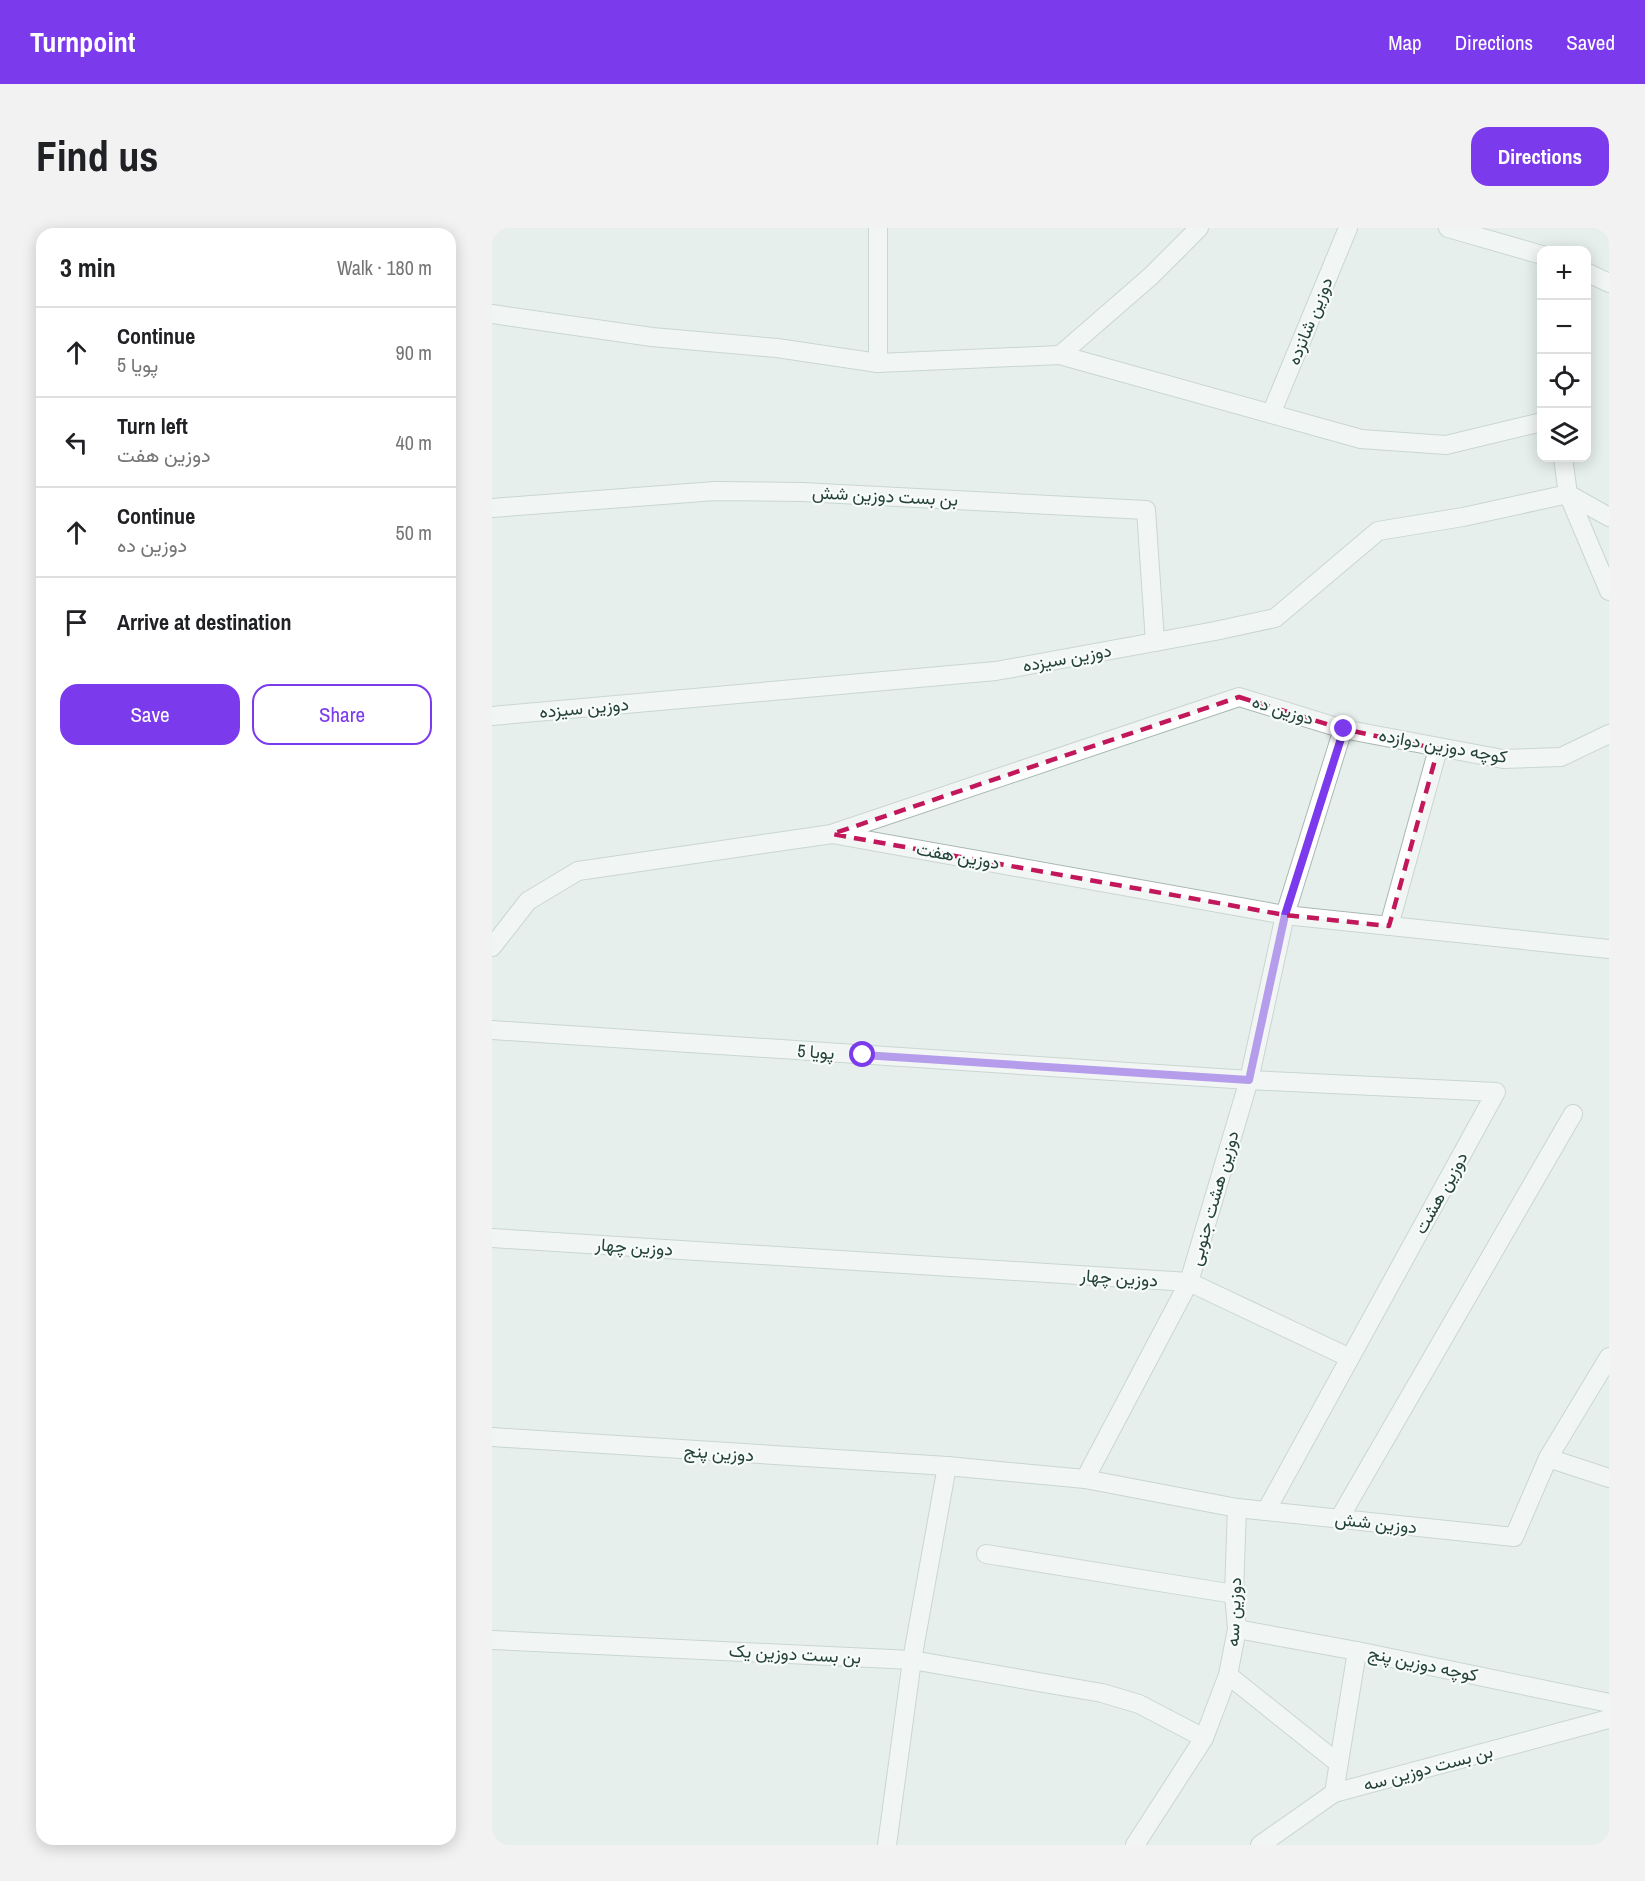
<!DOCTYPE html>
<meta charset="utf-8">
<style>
body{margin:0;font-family:"Archivo Narrow",Vazirmatn,sans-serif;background:#f2f2f2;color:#202124}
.controls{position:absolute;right:18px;top:18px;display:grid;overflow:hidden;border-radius:12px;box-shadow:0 3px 15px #0003}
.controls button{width:54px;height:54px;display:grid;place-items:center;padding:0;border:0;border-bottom:2px solid #e0e0e0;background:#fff;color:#202124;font:30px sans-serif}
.stop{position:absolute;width:18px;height:18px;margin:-14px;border:4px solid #7c3aed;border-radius:50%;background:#fff}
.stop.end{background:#7c3aed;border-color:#fff;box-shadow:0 2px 6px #0008}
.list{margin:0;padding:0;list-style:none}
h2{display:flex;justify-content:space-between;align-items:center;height:78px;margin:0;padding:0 24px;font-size:26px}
h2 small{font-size:20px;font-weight:400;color:#757577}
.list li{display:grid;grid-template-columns:39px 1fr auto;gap:18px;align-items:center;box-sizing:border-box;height:90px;padding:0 24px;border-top:2px solid #e0e0e0}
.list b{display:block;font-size:22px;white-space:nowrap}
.list p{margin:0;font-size:20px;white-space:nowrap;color:#757577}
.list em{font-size:20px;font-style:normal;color:#757577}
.actions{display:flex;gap:12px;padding:18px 24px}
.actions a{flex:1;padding:14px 0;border:2px solid #7c3aed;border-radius:18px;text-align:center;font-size:21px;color:#7c3aed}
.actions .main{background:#7c3aed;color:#fff}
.icon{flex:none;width:33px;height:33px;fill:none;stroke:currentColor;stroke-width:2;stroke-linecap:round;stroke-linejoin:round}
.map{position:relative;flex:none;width:1117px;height:1617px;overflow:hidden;border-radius:18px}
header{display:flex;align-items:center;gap:36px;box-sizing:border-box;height:84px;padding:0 30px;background:#7c3aed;color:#fff}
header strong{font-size:28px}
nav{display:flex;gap:33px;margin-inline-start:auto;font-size:21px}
.intro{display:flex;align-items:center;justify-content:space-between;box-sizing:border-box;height:144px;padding:0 36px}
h1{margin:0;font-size:42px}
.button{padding:15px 27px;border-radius:18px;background:#7c3aed;color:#fff;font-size:21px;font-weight:700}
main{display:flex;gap:36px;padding:0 36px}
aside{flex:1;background:#fff;border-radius:18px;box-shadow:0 3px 15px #0003}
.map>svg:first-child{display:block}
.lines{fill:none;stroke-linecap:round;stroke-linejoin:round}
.minor-casing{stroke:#a8b8b2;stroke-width:20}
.minor{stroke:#fff;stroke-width:18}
.route{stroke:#7c3aed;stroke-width:8}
.marked{fill:none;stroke:#c2185b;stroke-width:4.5;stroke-dasharray:12 8;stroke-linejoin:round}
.labels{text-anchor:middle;stroke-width:4.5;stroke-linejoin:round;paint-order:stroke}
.street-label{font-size:18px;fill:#24423a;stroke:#f7fbf9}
</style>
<header>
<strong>Turnpoint</strong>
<nav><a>Map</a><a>Directions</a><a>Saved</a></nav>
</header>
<div class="intro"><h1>Find us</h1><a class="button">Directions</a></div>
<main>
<aside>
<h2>3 min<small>Walk · 180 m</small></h2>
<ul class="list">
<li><svg class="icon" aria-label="ahead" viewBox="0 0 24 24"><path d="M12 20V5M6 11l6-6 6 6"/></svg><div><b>Continue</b><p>پویا 5</p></div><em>90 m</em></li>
<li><svg class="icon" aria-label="left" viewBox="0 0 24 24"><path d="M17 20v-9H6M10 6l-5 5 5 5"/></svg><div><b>Turn left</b><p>دوزین هفت</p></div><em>40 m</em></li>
<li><svg class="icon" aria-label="ahead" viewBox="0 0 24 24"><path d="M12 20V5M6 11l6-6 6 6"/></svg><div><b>Continue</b><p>دوزین ده</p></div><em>50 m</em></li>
<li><svg class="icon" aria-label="arrive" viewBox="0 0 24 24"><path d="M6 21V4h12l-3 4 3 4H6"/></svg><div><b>Arrive at destination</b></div></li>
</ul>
<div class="actions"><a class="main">Save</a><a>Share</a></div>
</aside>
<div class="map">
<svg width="1117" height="1617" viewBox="0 0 1117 1617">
<rect width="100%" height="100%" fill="#e6efeb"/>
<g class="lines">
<defs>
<g id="minor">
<polyline points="386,0 386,135"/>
<polyline points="956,0 1050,27"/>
<polyline points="1094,44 1117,55"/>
<polyline points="0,86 160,109 285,120 386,135 568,127 869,211 954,217 1050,194"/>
<polyline points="568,127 659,48 707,0"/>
<polyline points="779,186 856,0"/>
<polyline points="0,280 223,263 310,264 654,282 663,414"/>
<polyline points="1117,289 1076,266 1117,363"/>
<polyline points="0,488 504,443 723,403 783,390 886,303 971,289 1076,266 1071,230"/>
<polyline points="851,501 1011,531 1069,529 1117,506"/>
<polyline points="342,605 747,469 851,501 793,687 1117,721"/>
<polyline points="897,698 946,521"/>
<polyline points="0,719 36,673 86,643 340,606 793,687 757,852 697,1054 858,1130"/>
<polyline points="0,802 757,852 1004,864 774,1283"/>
<polyline points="0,1010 697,1054 593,1251 455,1238 420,1432 610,1465 647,1476 712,1510"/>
<polyline points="0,1209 455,1238"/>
<polyline points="1056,1230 1117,1250"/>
<polyline points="593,1251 745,1280 742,1366 745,1401 736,1447 712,1510 643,1617"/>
<polyline points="745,1280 1022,1309 1056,1230 1117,1129"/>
<polyline points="847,1291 1081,886"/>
<polyline points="494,1326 742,1366"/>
<polyline points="745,1401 865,1423 1117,1475"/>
<polyline points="0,1412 420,1432 395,1617"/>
<polyline points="736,1447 846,1535"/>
<polyline points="842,1565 865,1423"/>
<polyline points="768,1617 842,1565 1117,1491"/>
</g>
</defs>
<use href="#minor" class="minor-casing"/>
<use href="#minor" class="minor"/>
</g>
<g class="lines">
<polyline class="route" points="371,827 757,852 793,687 852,501"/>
</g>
<path d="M0 0H1117V1617H0ZM747,469L851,501L946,521L897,698L793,687L340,606Z" fill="#e6efeb" fill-opacity=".55" fill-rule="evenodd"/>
<path class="marked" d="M747,469L851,501L946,521L897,698L793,687L340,606Z"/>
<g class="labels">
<g class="street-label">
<text transform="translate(818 93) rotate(-68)" y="6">دوزین شانزده</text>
<text transform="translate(393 268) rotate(3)" y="6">بن بست دوزین شش</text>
<text transform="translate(575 430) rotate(-10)" y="6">دوزین سیزده</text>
<text transform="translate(92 480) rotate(-5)" y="6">دوزین سیزده</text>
<text transform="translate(791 482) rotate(17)" y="6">دوزین ده</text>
<text transform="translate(951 518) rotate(10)" y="6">کوچه دوزین دوازده</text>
<text transform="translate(466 628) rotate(10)" y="6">دوزین هفت</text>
<text transform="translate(324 824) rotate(4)" y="6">پویا 5</text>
<text transform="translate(949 965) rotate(-61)" y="6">دوزین هشت</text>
<text transform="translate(722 970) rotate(-74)" y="6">دوزین هشت جنوبی</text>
<text transform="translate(142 1019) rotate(4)" y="6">دوزین چهار</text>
<text transform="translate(627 1050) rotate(4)" y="6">دوزین چهار</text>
<text transform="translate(227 1225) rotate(4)" y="6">دوزین پنج</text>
<text transform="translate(884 1295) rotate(6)" y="6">دوزین شش</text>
<text transform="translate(742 1384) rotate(-88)" y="6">دوزین سه</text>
<text transform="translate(303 1426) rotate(3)" y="6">بن بست دوزین یک</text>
<text transform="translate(931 1436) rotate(12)" y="6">کوچه دوزین پنج</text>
<text transform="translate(936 1540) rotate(-15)" y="6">بن بست دوزین سه</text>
</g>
</g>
</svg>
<div class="controls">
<button>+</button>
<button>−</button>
<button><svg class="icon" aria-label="locate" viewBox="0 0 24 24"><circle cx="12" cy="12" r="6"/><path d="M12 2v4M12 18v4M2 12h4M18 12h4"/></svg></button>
<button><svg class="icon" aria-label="layers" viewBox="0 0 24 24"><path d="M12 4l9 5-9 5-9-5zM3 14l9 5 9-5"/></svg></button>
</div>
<div class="stop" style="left:371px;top:827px"></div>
<div class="stop end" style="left:852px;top:501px"></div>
</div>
</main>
